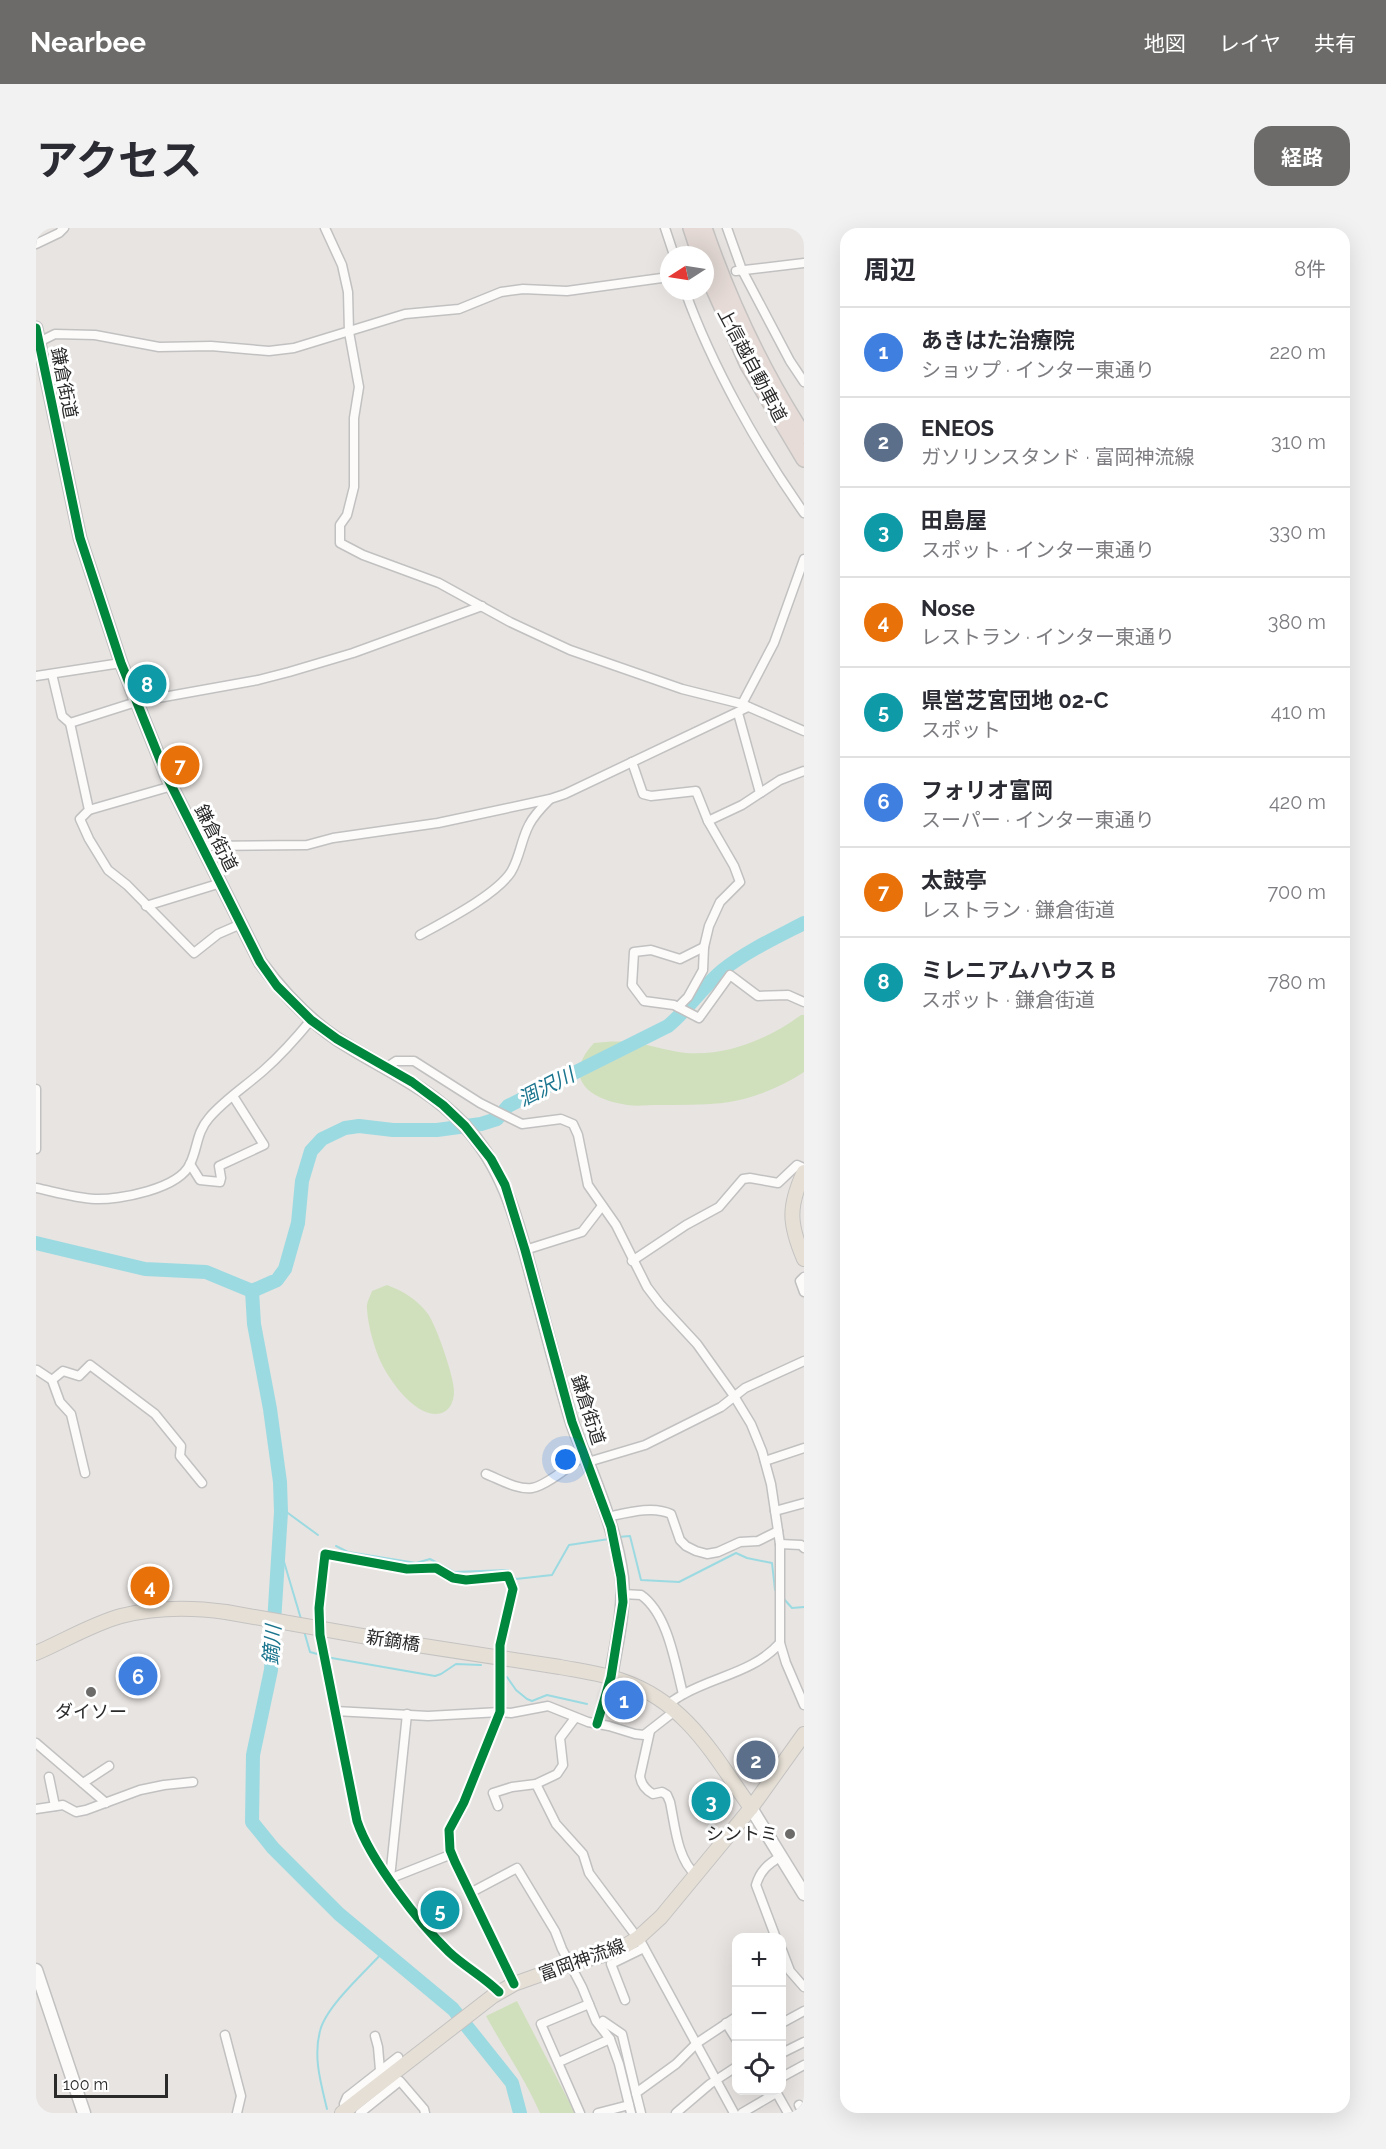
<!DOCTYPE html>
<html lang="ja">
<meta charset="utf-8">
<style>
body{margin:0;font-family:Raleway,"Noto Sans JP",sans-serif;background:#f2f2f3;color:#2b2b33}
.controls{position:absolute;right:18px;bottom:18px;display:grid;overflow:hidden;border-radius:12px;box-shadow:0 6px 24px #0002}
.controls button{width:54px;height:54px;display:grid;place-items:center;padding:0;border:0;border-bottom:2px solid #e1e1e2;background:#fff;color:#2b2b33;font:30px sans-serif}
.compass{position:absolute;left:624px;top:18px;width:54px;height:54px;border-radius:50%;background:#fff;box-shadow:0 6px 24px #0002;rotate:258deg}
.scale{position:absolute;left:18px;bottom:15px;width:114px;box-sizing:border-box;padding-left:6px;border:3px solid #2a2a2a;border-top:0;font-size:16px;line-height:21px;white-space:nowrap;color:#2a2a2a;-webkit-text-stroke:4px #fff;paint-order:stroke}
.you{position:absolute;left:530px;top:1232px;width:21px;height:21px;margin:-15px;border:4px solid #fff;border-radius:50%;background:#1a73e8;box-shadow:0 0 0 9px #1a73e833}
.badge{display:grid;place-items:center;width:39px;height:39px;border-radius:50%;background:#6c6b6a;color:#fff;font-size:20px;font-weight:700}
.pin{position:absolute;translate:-50% -50%;border:3px solid #fff;box-shadow:0 2px 6px #0006}
.list{margin:0;padding:0;list-style:none}
h2{display:flex;justify-content:space-between;align-items:center;height:78px;margin:0;padding:0 24px;font-size:26px}
h2 small{font-size:20px;font-weight:400;color:#7c7c81}
.list li{display:grid;grid-template-columns:39px 1fr auto;gap:18px;align-items:center;box-sizing:border-box;height:90px;padding:0 24px;border-top:2px solid #e1e1e2}
.list b{display:block;font-size:22px;white-space:nowrap}
.list p{margin:0;font-size:20px;white-space:nowrap;color:#7c7c81}
.list em{font-size:20px;font-style:normal;color:#7c7c81}
.icon{flex:none;width:33px;height:33px;fill:none;stroke:currentColor;stroke-width:2;stroke-linecap:round;stroke-linejoin:round}
.map{position:relative;flex:none;width:768px;height:1885px;overflow:hidden;border-radius:18px}
header{display:flex;align-items:center;gap:36px;box-sizing:border-box;height:84px;padding:0 30px;background:#6c6b6a;color:#fff}
header strong{font-size:28px}
nav{display:flex;gap:33px;margin-inline-start:auto;font-size:21px}
.intro{display:flex;align-items:center;justify-content:space-between;box-sizing:border-box;height:144px;padding:0 36px}
h1{margin:0;font-size:42px}
.button{padding:15px 27px;border-radius:18px;background:#6c6b6a;color:#fff;font-size:21px;font-weight:700}
main{display:flex;gap:36px;padding:0 36px}
aside{flex:1;background:#fff;border-radius:18px;box-shadow:0 6px 24px #0002}
.map>svg:first-child{display:block}
.green{fill:#d0e0bd}
.lines{fill:none;stroke-linecap:round;stroke-linejoin:round}
.stream{stroke:#9cdae2;stroke-width:2}
.river{stroke:#9cdae2;stroke-width:14}
.street-casing{stroke:#c2c1c1;stroke-width:11}
.secondary-casing{stroke:#c2c1c1;stroke-width:15}
.primary-casing{stroke:#c4c3c2;stroke-width:16}
.highway-casing{stroke:#c4c3c2;stroke-width:18}
.street{stroke:#fcfbfa;stroke-width:8}
.secondary{stroke:#fcfbfa;stroke-width:12}
.primary{stroke:#e5dfd5;stroke-width:14}
.highway{stroke:#e6dbd6;stroke-width:15}
.primary-bridge-casing{stroke:#c4c3c2;stroke-width:16;stroke-linecap:butt}
.primary-bridge{stroke:#e5dfd5;stroke-width:14}
.cycleway-casing{stroke:#fff;stroke-width:13}
.cycleway{stroke:#00873e;stroke-width:9}
.poi-dot{fill:#6c6b6a;stroke:#fff;stroke-width:2}
.labels{text-anchor:middle;stroke-width:6;stroke-linejoin:round;paint-order:stroke}
.street-label{font-size:18px;fill:#2a2a2a;stroke:#fff}
.poi-label{font-size:18px;fill:#2a2a2a;stroke:#fff}
.water-label{font-size:20px;font-style:italic;fill:#1b758e;stroke:#fff}
</style>
<header>
<strong>Nearbee</strong>
<nav><a>地図</a><a>レイヤ</a><a>共有</a></nav>
</header>
<div class="intro"><h1>アクセス</h1><a class="button">経路</a></div>
<main>
<div class="map">
<svg width="768" height="1885" viewBox="0 0 768 1885">
<rect width="100%" height="100%" fill="#e8e4e1"/>
<g class="green">
<path d="M765,787H768V844C744,860 716,871 687,875C666,877 644,877 623,877C611,877 597,879 586,876C548,869 528,847 558,815C569,814 580,813 591,814C611,815 630,823 650,825C692,828 732,811 765,787Z"/>
<path d="M351,1057C367,1063 382,1072 392,1086C400,1097 419,1151 418,1164C418,1171 415,1181 408,1184C383,1196 351,1150 343,1130C337,1115 332,1097 331,1081C330,1075 334,1069 336,1063Z"/>
<path d="M481,1773L539,1885H504C489,1851 468,1821 450,1788Z"/>
</g>
<g class="lines">
<g class="stream">
<polyline points="245,1280 282,1307"/>
<polyline points="582,1309 594,1308 605,1352 643,1354 700,1325 711,1330 736,1335 739,1362 742,1365"/>
<polyline points="243,1317 265,1391"/>
<polyline points="300,1318 312,1324 380,1335 394,1331 418,1344 472,1342 480,1351 516,1347 533,1317 573,1311"/>
<polyline points="748,1371 756,1380 768,1379"/>
<polyline points="268,1403 274,1424 285,1427"/>
<polyline points="290,1429 399,1448 405,1446 420,1436 445,1437"/>
<polyline points="471,1449 480,1462 491,1471 496,1473 511,1467 551,1476"/>
<path d="M291,1881C285,1856 277,1829 284,1803C290,1778 330,1743 348,1723"/>
</g>
<g class="river">
<polyline points="0,1015 109,1041 170,1044 216,1063"/>
<polyline points="216,1063 218,1096 234,1181 244,1254 245,1284 235,1442 217,1527 216,1594 237,1620 303,1686 417,1781 476,1855 484,1885"/>
<path d="M216,1063L241,1052L249,1041L262,995L266,953L275,923L286,911L309,900L323,898L357,902H401L445,896L461,891L472,878L632,798C653,781 667,758 687,742C709,724 743,708 768,695"/>
</g>
<defs>
<g id="street">
<polyline points="289,0 306,37 312,64 313,104 323,159 318,190 318,259 311,287 304,297 304,315 327,327 403,355 474,394 534,422 646,461 706,476 768,503"/>
<polyline points="629,0 638,27"/>
<polyline points="691,0 706,42 754,133 768,154"/>
<polyline points="0,16 23,5 28,0"/>
<polyline points="700,43 768,35"/>
<path d="M649,63C676,138 722,220 768,285"/>
<polyline points="3,114 19,106 59,107 123,119 175,118 233,123 258,120 369,86 423,81 465,64 487,61 531,63 633,49"/>
<polyline points="16,446 26,488 34,495 100,474 222,452 253,444 317,425 446,378"/>
<polyline points="0,448 85,435"/>
<polyline points="706,476 738,415 768,331"/>
<polyline points="702,485 724,565"/>
<polyline points="34,495 53,582 44,591 53,611 72,642 91,657 158,725 182,706 205,696"/>
<polyline points="596,534 607,566 615,568 660,563 672,593"/>
<polyline points="53,582 136,558"/>
<polyline points="167,618 271,617 297,610 402,595 514,571 529,566 712,479"/>
<polyline points="110,678 185,655"/>
<path d="M384,707C409,693 460,667 475,644C484,629 485,612 493,597C498,587 506,579 513,572"/>
<polyline points="668,719 644,731 615,722 598,724 596,757 608,773 638,777 663,790 694,747 722,768 752,767 768,774"/>
<polyline points="642,779 652,769 667,742 668,719 673,698 684,674 704,654 698,638 672,593 706,577 744,552 768,543"/>
<polyline points="351,839 360,833 378,833 444,875 486,896 525,891 537,896 542,907 552,957 580,997 611,1059 624,1076 661,1116 698,1168 715,1196 726,1223 735,1256 744,1316 744,1415 750,1435 768,1477"/>
<polyline points="0,861 0,921"/>
<polyline points="154,936 164,952 184,954 185,950 183,938 228,917 197,868"/>
<path d="M0,960C19,964 39,970 59,971C83,972 143,961 154,936C162,920 160,905 173,890C188,872 210,858 228,842C245,827 261,809 275,792"/>
<polyline points="489,1022 546,1004 566,978"/>
<polyline points="596,1033 650,997 683,979 707,951 714,950 742,955 761,937 768,940"/>
<polyline points="768,1049 764,1053 768,1064"/>
<polyline points="1,1142 16,1152 24,1174 35,1186 49,1245"/>
<polyline points="16,1152 27,1143 43,1148 54,1137 119,1186 145,1218 144,1228 166,1255"/>
<polyline points="729,1233 768,1220"/>
<polyline points="552,1234 609,1217 685,1179 709,1160 768,1133"/>
<path d="M450,1246C463,1251 481,1262 496,1260C510,1258 536,1236 549,1227"/>
<polyline points="739,1283 768,1275"/>
<path d="M571,1289C590,1285 617,1277 635,1286L644,1312L650,1318L660,1323L671,1326L682,1324L704,1314L722,1313L742,1303"/>
<polyline points="744,1316 765,1317 768,1320"/>
<path d="M587,1366L605,1367C632,1386 639,1435 647,1466"/>
<path d="M632,1476C637,1473 642,1469 648,1466C680,1448 718,1444 744,1415"/>
<polyline points="299,1483 392,1488 464,1484 475,1485 512,1478 552,1494 573,1498 599,1506 608,1507 640,1482"/>
<polyline points="561,1496 575,1449"/>
<path d="M614,1503L604,1548C605,1557 610,1562 617,1566L626,1564L631,1567L634,1574C639,1597 641,1631 660,1647"/>
<polyline points="0,1515 70,1575"/>
<polyline points="13,1549 19,1578"/>
<polyline points="47,1555 73,1538"/>
<polyline points="500,1556 520,1596 547,1626 553,1645 606,1716 698,1885"/>
<polyline points="462,1578 457,1565 476,1559 500,1556 521,1546 527,1537 524,1510 539,1490"/>
<polyline points="0,1581 27,1577 40,1584 50,1582 104,1562 128,1557 157,1554"/>
<polyline points="354,1650 371,1486"/>
<polyline points="353,1651 416,1626"/>
<polyline points="434,1665 481,1640 519,1703 526,1721 546,1759 560,1793 574,1811 583,1836 595,1885"/>
<path d="M740,1710L720,1657C724,1643 732,1636 744,1629"/>
<polyline points="746,1722 754,1743 768,1759"/>
<path d="M463,1764C448,1749 429,1739 413,1724C383,1695 334,1632 321,1593L284,1407L283,1380L289,1326L371,1341L400,1340L417,1350L430,1352L472,1348L477,1361L464,1417V1484L428,1574L413,1602L414,1622L419,1634L478,1756"/>
<polyline points="589,1772 575,1736 608,1720"/>
<polyline points="567,1793 586,1806 600,1865"/>
<polyline points="690,1795 700,1811"/>
<polyline points="746,1795 768,1783"/>
<polyline points="189,1807 205,1868 201,1885"/>
<polyline points="339,1808 342,1819 344,1842"/>
<polyline points="746,1825 768,1814"/>
<polyline points="523,1834 574,1811"/>
<polyline points="746,1849 768,1837"/>
<polyline points="739,1862 752,1885"/>
<polyline points="763,1877 767,1885"/>
<polyline points="313,1885 308,1876 311,1869 362,1829"/>
<polyline points="324,1885 364,1853 388,1881 389,1885"/>
<polyline points="544,1885 505,1796 553,1776"/>
<polyline points="562,1885 593,1877"/>
<polyline points="605,1885 600,1865 640,1836 661,1815 700,1789"/>
<polyline points="640,1885 674,1856 700,1839"/>
<polyline points="706,1885 740,1865"/>
</g>
<g id="secondary">
<path d="M0,100L44,310L85,435L131,549L224,734C246,764 270,790 301,811C345,840 389,856 427,896C471,942 483,1001 499,1060C511,1104 522,1148 535,1191C539,1205 546,1219 551,1233C566,1271 581,1310 586,1350C589,1383 580,1416 575,1449"/>
<polyline points="715,1580 768,1666"/>
<polyline points="0,1742 48,1885"/>
</g>
<g id="primary">
<path d="M768,944C752,979 753,996 768,1031"/>
<path d="M0,1425C28,1413 56,1396 85,1388C120,1379 155,1379 190,1384"/>
<path d="M524,1439C545,1443 567,1446 587,1453C651,1475 678,1528 715,1580"/>
<polyline points="306,1885 457,1768 478,1756 534,1736 579,1724 602,1710 625,1689 715,1580 768,1506"/>
</g>
<g id="highway">
<polyline points="655,0 664,27"/>
<path d="M668,0C693,73 726,143 768,208"/>
<polyline points="669,41 712,137 768,231"/>
</g>
</defs>
<use href="#street" class="street-casing"/>
<use href="#secondary" class="secondary-casing"/>
<use href="#primary" class="primary-casing"/>
<use href="#highway" class="highway-casing"/>
<use href="#street" class="street"/>
<use href="#secondary" class="secondary"/>
<use href="#primary" class="primary"/>
<use href="#highway" class="highway"/>
<defs>
<polyline id="primary-bridge" points="190,1384 349,1412 524,1439"/>
</defs>
<use href="#primary-bridge" class="primary-bridge-casing"/>
<use href="#primary-bridge" class="primary-bridge"/>
<defs>
<g id="cycleway">
<polyline points="0,100 44,310 85,435 131,549 224,734 241,758 275,792 301,811 376,854 407,877 429,898 455,931 469,957 489,1022 536,1194 575,1299 585,1349 587,1374 575,1449 561,1496"/>
<path d="M463,1764C448,1749 429,1739 413,1724C383,1695 334,1632 321,1593L284,1407L283,1380L289,1326L371,1341L400,1340L417,1350L430,1352L472,1348L477,1361L464,1417V1484L428,1574L413,1602L414,1622L419,1634L478,1756"/>
</g>
</defs>
<use href="#cycleway" class="cycleway-casing"/>
<use href="#cycleway" class="cycleway"/>
</g>
<g class="poi-dot">
<circle cx="55" cy="1464" r="6"/>
<circle cx="754" cy="1606" r="6"/>
</g>
<g class="labels">
<g class="street-label">
<text transform="translate(716 137) rotate(62)" y="6">上信越自動車道</text>
<text transform="translate(28 155) rotate(79)" y="6">鎌倉街道</text>
<text transform="translate(180 610) rotate(63)" y="6">鎌倉街道</text>
<text transform="translate(552 1182) rotate(72)" y="6">鎌倉街道</text>
<text transform="translate(357 1413) rotate(9)" y="6">新鏑橋</text>
<text transform="translate(546 1732) rotate(-20)" y="6">富岡神流線</text>
</g>
<g class="poi-label">
<text x="55" y="1490">ダイソー</text>
<text x="742" y="1612" text-anchor="end">シントミ</text>
</g>
<g class="water-label">
<text transform="translate(510 859) rotate(-27)" y="7">涸沢川</text>
<text transform="translate(236 1417) rotate(-86)" y="7">鏑川</text>
</g>
</g>
</svg>
<div class="controls">
<button>+</button>
<button>−</button>
<button><svg class="icon" aria-label="locate" viewBox="0 0 24 24"><circle cx="12" cy="12" r="6"/><path d="M12 2v4M12 18v4M2 12h4M18 12h4"/></svg></button>
</div>
<svg class="compass" viewBox="-18 -18 36 36"><path d="M0-13l5 13h-10z" fill="#e53935"/><path d="M0 13l5-13h-10z" fill="#7c7c81"/></svg>
<div class="scale">100 m</div>
<div class="you"></div>
<div class="pin badge" style="left:588px;top:1472px;background:#3f7fe0">1</div>
<div class="pin badge" style="left:720px;top:1532px;background:#5c6f8a">2</div>
<div class="pin badge" style="left:675px;top:1573px;background:#0f9aa8">3</div>
<div class="pin badge" style="left:114px;top:1358px;background:#e8710a">4</div>
<div class="pin badge" style="left:404px;top:1682px;background:#0f9aa8">5</div>
<div class="pin badge" style="left:102px;top:1448px;background:#3f7fe0">6</div>
<div class="pin badge" style="left:144px;top:537px;background:#e8710a">7</div>
<div class="pin badge" style="left:111px;top:456px;background:#0f9aa8">8</div>
</div>
<aside>
<h2>周辺<small>8件</small></h2>
<ul class="list">
<li><span class="badge" style="background:#3f7fe0">1</span><div><b>あきはた治療院</b><p>ショップ · インター東通り</p></div><em>220 m</em></li>
<li><span class="badge" style="background:#5c6f8a">2</span><div><b>ENEOS</b><p>ガソリンスタンド · 富岡神流線</p></div><em>310 m</em></li>
<li><span class="badge" style="background:#0f9aa8">3</span><div><b>田島屋</b><p>スポット · インター東通り</p></div><em>330 m</em></li>
<li><span class="badge" style="background:#e8710a">4</span><div><b>Nose</b><p>レストラン · インター東通り</p></div><em>380 m</em></li>
<li><span class="badge" style="background:#0f9aa8">5</span><div><b>県営芝宮団地 02-C</b><p>スポット</p></div><em>410 m</em></li>
<li><span class="badge" style="background:#3f7fe0">6</span><div><b>フォリオ富岡</b><p>スーパー · インター東通り</p></div><em>420 m</em></li>
<li><span class="badge" style="background:#e8710a">7</span><div><b>太鼓亭</b><p>レストラン · 鎌倉街道</p></div><em>700 m</em></li>
<li><span class="badge" style="background:#0f9aa8">8</span><div><b>ミレニアムハウス B</b><p>スポット · 鎌倉街道</p></div><em>780 m</em></li>
</ul>
</aside>
</main>
